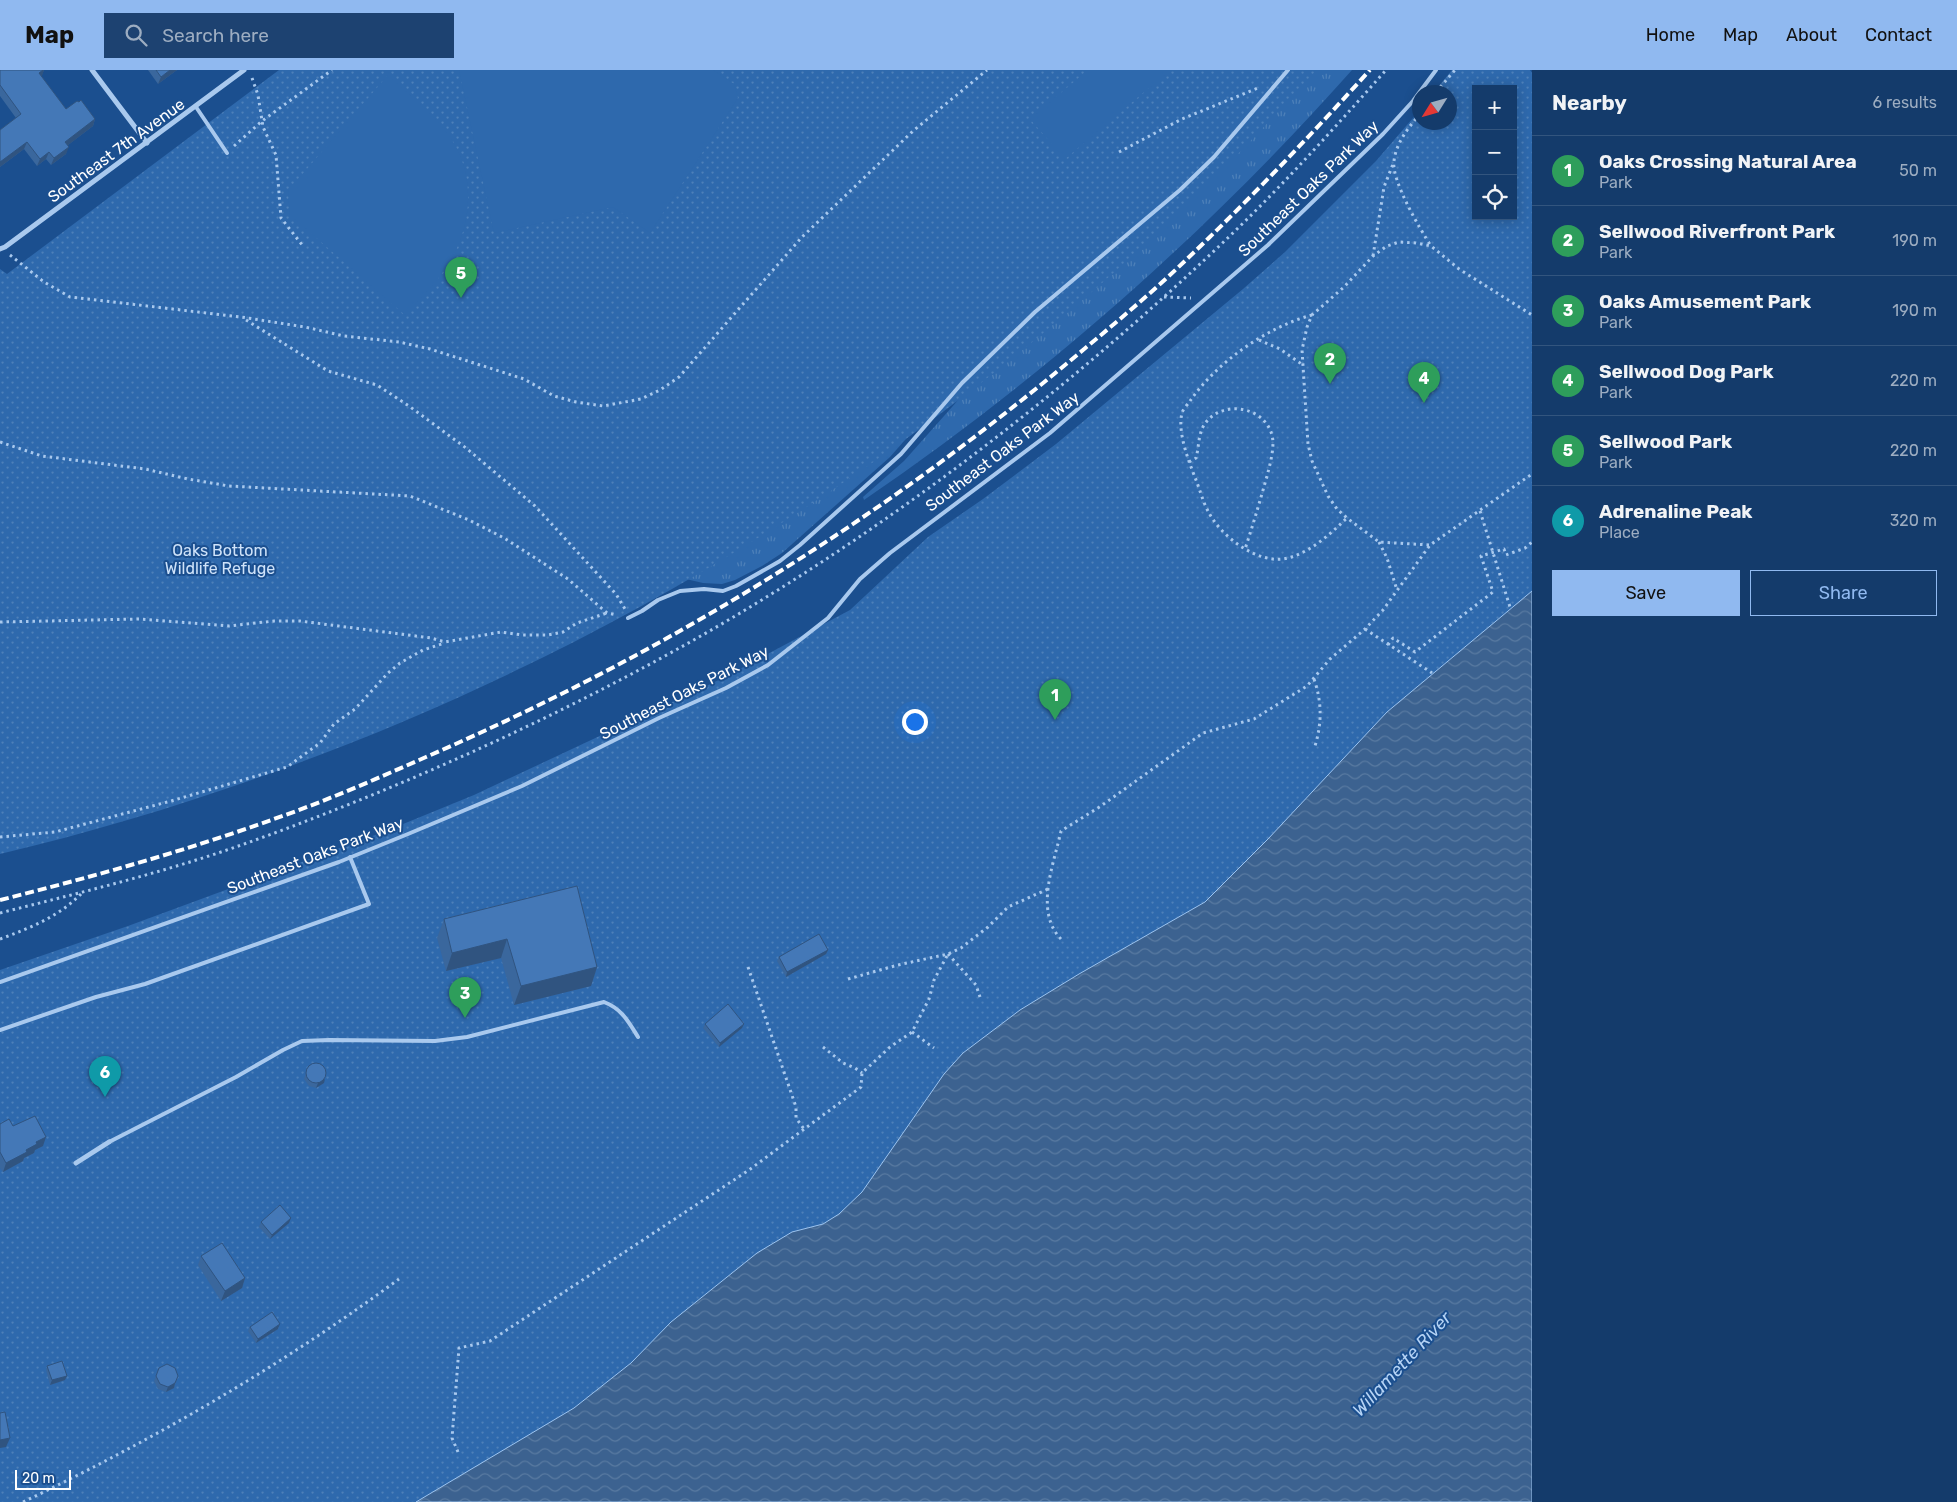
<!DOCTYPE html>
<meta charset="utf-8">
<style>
body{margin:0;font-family:Rubik,sans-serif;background:#1d4271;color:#f1f3f6}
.controls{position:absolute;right:15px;top:15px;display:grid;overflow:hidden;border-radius:0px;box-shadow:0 2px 12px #0003}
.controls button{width:45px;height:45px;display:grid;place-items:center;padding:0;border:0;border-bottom:1px solid #33557e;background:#143b6b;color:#f1f3f6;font:25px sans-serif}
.compass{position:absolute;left:1412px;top:15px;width:45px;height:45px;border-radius:50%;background:#143b6b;box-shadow:0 2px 12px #0003;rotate:233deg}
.scale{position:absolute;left:15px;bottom:12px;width:56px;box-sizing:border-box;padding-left:5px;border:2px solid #fff;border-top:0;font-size:14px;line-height:18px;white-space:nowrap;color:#fff;-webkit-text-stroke:4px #1b4f8f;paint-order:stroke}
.you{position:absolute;left:914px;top:651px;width:18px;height:18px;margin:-12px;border:4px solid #fff;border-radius:50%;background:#1a73e8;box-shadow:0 0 0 8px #1a73e833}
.badge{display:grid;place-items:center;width:32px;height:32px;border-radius:50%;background:#90b9f0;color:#fff;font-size:16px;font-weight:700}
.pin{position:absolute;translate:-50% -41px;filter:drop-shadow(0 1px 2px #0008)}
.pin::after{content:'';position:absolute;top:26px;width:18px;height:15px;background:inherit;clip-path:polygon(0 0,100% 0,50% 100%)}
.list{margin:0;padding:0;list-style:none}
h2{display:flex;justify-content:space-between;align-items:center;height:65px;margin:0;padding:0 20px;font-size:21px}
h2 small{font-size:16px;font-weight:400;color:#9dadc1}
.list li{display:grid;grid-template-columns:32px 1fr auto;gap:15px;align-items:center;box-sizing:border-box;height:70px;padding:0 20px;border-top:1px solid #33557e}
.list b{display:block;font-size:19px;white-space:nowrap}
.list p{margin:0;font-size:16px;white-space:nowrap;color:#9dadc1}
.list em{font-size:16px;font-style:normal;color:#9dadc1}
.actions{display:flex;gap:10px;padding:15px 20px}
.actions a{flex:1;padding:11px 0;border:1px solid #90b9f0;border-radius:0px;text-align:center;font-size:18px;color:#90b9f0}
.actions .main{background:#90b9f0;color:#111}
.icon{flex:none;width:28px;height:28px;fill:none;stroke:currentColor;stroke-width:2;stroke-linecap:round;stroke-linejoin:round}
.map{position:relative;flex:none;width:1532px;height:1432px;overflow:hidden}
header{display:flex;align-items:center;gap:30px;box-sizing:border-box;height:70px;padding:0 25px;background:#90b9f0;color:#111}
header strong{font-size:24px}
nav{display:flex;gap:28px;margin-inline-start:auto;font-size:18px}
.search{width:350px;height:45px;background:#1d4271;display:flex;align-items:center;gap:12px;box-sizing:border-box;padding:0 18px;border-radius:0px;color:#9dadc1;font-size:19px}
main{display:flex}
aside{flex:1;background:#143b6b}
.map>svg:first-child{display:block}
.grass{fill:url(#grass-tufts)}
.park{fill:url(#park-dots);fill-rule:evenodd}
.garden{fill:#2e69ad}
.water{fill:url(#water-waves);stroke:#9cc4f0}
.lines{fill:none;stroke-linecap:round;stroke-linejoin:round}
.path{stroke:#a9c9ee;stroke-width:3;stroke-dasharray:2.5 4;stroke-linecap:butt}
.lane{stroke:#a9c9ee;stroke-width:4}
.street{stroke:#a9c9ee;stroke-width:5}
.rail{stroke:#fff;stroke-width:4;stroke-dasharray:9 4;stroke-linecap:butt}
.wall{fill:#3a679d}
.shaded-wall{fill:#305480}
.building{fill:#4478b7;stroke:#305480}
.labels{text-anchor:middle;stroke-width:4;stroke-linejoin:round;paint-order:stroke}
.street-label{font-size:16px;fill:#fff;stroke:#1b4f8f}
.park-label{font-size:16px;fill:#cfe3fa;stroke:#1b4f8f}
.water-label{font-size:18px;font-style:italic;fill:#b5d3f5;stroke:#1b4f8f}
</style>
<header>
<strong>Map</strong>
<div class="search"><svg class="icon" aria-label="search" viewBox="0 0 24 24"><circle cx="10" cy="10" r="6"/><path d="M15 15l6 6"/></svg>Search here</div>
<nav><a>Home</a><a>Map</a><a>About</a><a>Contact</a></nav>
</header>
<main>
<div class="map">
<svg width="1532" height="1432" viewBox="0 0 1532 1432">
<defs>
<pattern id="grass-tufts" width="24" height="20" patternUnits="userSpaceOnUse" patternTransform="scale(1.25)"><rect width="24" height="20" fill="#2e69ad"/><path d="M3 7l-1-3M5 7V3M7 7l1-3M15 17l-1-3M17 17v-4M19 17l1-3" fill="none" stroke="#4d80b9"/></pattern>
<pattern id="park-dots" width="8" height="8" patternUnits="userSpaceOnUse" patternTransform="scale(1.25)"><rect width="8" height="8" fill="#2e69ad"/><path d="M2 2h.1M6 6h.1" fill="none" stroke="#4d80b9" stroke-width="1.8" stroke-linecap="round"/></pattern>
<pattern id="water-waves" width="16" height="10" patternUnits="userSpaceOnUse" patternTransform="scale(1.25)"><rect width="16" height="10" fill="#3c6290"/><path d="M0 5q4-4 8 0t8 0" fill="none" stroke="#597aa1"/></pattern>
</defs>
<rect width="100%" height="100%" fill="#1b4f8f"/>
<g class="grass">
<path d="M1300,0H1352C1208,162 1043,308 864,430L863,427L904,391L960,328Z"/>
<polygon points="919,354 890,387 782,483 762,496 735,510 722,514 703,513 686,509"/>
</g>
<g class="park">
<path d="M279,0H1317C1253,69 1189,137 1118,199C798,484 416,684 0,784V199L7,204Z"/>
<path d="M1452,0H1530L1532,3V521L1387,642L1268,769L1205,832L1079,904L1020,940L963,983L944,1004L862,1122L839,1144L823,1154L792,1162L757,1183L671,1252L631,1293L574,1338L527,1367L416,1432H0V900L128,856L386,761L474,725L721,609L850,540L928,467L983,429L1056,374L1243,219L1285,182L1376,91L1419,41L1420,52H1450V22H1434ZM1476,19H1513V146H1476Z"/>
</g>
<g class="garden">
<polygon points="459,0 713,0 734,14 738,28 650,163 613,137 494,163"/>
<polygon points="1088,0 1170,0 1065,89 1030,49"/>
<path d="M388,5C411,27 441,49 456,77C476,115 470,161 447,196C436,214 419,229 405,245L290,145L288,121Z"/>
</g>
<polygon class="water" points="1532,521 1532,1432 416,1432 574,1338 631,1293 671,1252 757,1183 792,1162 823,1154 839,1144 862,1122 944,1004 963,983 1020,940 1079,904 1205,832 1268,769 1387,642"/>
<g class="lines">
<g class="path">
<polyline points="252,8 258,25 263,57 276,85 281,148 303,176"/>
<polyline points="1436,22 1455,0"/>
<path d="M1420,44C1408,58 1396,73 1394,91C1391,110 1420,159 1431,176"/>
<polyline points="234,76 262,51 332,0"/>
<polyline points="1119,82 1182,49 1258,18"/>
<polyline points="10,185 44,212 70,227 241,247 305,257 344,266 399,272 430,279 524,309 554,326 576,332 603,336 641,329 660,320 679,307 802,167 913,61 987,0"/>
<polyline points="1373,186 1384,117 1393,94"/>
<polyline points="1164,227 1191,228"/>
<path d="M1312,245C1267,257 1217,292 1190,331C1188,334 1183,339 1182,343C1177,362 1189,392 1196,410C1200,420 1203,432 1208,441C1220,466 1259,496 1288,488C1311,482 1330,464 1347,448"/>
<polyline points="246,250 328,301 377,315 409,336 466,378 535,436 616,524 625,539"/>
<polyline points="1259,270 1280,279 1303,295"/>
<polyline points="0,372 42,386 145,399 188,409 229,416 410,426 469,450 504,468 568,509 607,543 617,545"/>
<path d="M1189,392L1196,388C1199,378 1198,365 1204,355C1222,327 1271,337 1273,372C1273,383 1270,395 1267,406C1260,431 1253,455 1245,479"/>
<polyline points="1480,441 1510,537"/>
<polyline points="1379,472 1387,488 1397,520"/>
<polyline points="1429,475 1379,472 1347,448 1337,439 1328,426 1312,391 1308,374 1302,280 1307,257 1312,245 1344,217 1373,186 1387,176 1399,172 1416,173 1431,176 1459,199 1532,245"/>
<polyline points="0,552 139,549 229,556 274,551 300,551 431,568 445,572 501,562 522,565 548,565 563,562 577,553 607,543"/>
<polyline points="1365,559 1432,603"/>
<polyline points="1388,575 1393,568 1415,582 1493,522 1481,486 1504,479 1506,485 1525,478 1532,472"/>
<path d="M1314,609C1322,632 1322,653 1315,676"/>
<polyline points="0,767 55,762 171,731 287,697 320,673 334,654 355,639 388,603 400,593 423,580 445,573"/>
<path d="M0,843C83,822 166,802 247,773C406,716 567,643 713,559C894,454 1063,323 1215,180C1275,124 1331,62 1386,0"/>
<path d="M0,869C30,858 58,847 81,824"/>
<path d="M1061,869C1034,841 1054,794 1061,761L1101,736L1203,663L1254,649L1307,616L1330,589L1365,559L1383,540L1430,475L1532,404"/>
<polyline points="948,884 976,915 980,927"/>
<polyline points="748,897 796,1037 796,1048 804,1059"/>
<polyline points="848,909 898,895 948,884 961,878 988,857 1008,837 1048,819"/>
<polyline points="912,962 934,978"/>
<polyline points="823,977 843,993 855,998 862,1003"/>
<polyline points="458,1382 452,1368 459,1278 490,1271 749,1100 861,1017 862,1003 890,977 912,962 929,929 934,910 948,884"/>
<path d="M23,1432C155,1369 281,1296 399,1209"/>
</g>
<g class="lane">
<polyline points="196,37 227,83"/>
<polyline points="628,548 642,541 658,530 680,521 704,519 723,521 736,516 780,491 800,475 901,384 962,313 1035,242 1180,120 1214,87 1288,0"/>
<polyline points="0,912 339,792 408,764 522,716 659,648 726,618 768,595 828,548 860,509 890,483 1050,363 1268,175 1383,64 1413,31 1436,0"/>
<polyline points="0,960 96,927 145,914 369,834 350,787"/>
<path d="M109,1072L236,1007L283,980L302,971L329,970L435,971L467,967L604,932C622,939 628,951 638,967"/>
</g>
<g class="street">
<polyline points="92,0 147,73"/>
<polyline points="0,179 5,177 244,0"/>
<polyline points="76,1093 109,1072"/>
</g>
<path class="rail" d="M0,830C92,807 185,781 274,749C326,731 376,709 426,687C668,582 881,450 1083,280C1119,250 1155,220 1188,188C1251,128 1311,65 1370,0"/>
</g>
<g class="wall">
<polygon points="0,0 44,0 41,7 66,39 95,49 93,56 68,75 66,84 51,95 46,89 37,96 24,79 0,97 0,60 16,48 0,26"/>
<polygon points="148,0 177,0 158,14"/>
<polygon points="444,849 597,897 591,916 514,935 501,888 446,901 437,868"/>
<polygon points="828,880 826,884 786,907 777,891 779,887"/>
<polygon points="705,954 742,958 719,977 703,958"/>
<polygon points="308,997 324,1013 316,1018 309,1016 304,1009"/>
<polygon points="0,1054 13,1056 43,1076 35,1080 34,1083 24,1088 23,1091 3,1102 0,1098"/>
<polygon points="261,1152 289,1153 270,1169 259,1157"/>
<polygon points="201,1186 245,1208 242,1218 221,1231 198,1195"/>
<polygon points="250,1257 278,1259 256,1273 248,1261"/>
<polygon points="47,1296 65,1310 50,1315 46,1300"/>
<polygon points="159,1298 178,1306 174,1318 166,1322 158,1319 154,1311"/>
</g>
<g class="shaded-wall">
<polygon points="43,0 44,0 42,6 36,10 39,3"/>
<polygon points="170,0 177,0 158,14 161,7"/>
<polygon points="95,49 93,56 63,79 65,72"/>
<polygon points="27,72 24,79 0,97 0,92"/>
<polygon points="69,77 66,84 51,95 54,88"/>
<polygon points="49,82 46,89 37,96 40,89"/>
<polygon points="507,869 501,888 446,901 452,883"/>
<polygon points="828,880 826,884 786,907 787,902"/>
<polygon points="597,897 591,916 514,935 521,916"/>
<polygon points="744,954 742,958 719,977 720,973"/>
<polygon points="325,1009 324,1013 316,1018 318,1013"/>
<polygon points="46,1067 43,1076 35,1080 34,1083 24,1088 23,1091 3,1102 6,1093 36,1072"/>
<polygon points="291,1148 289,1153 270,1169 272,1165"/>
<polygon points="245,1208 242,1218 221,1231 225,1221"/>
<polygon points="280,1254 278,1259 256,1273 258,1269"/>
<polygon points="67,1306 65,1310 50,1315 52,1310"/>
<polygon points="175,1313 174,1318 166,1322 168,1317"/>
<polygon points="10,1368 6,1377 0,1378 0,1370"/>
</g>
<g class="building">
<polygon points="0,0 43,0 39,3 66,39 77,31 79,32 81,30 95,49 65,72 69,77 54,88 49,82 40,89 27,72 0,92 0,60 21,44 0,15"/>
<polygon points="156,0 170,0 161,7"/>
<polygon points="577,816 597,897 521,916 507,869 452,883 444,849"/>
<polygon points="819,864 828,880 787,902 779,887"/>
<polygon points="728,934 744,954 720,973 705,954"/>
<circle cx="316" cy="1003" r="10"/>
<polygon points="35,1046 46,1067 36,1072 37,1074 26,1080 27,1082 6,1093 0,1082 0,1054 9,1049 13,1056"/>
<polygon points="280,1135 291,1148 272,1165 261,1152"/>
<polygon points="222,1173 245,1208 225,1221 201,1186"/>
<polygon points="272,1242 280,1254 258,1269 250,1257"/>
<polygon points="62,1291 67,1306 52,1310 47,1296"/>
<polygon points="167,1294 175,1298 178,1306 175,1313 168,1317 160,1314 156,1306 159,1298"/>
<polygon points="5,1342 10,1368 0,1370 0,1343"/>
</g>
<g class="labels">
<g class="street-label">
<text transform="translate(116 80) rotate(-36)" y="6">Southeast 7th Avenue</text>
<text transform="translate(1308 118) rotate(-44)" y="6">Southeast Oaks Park Way</text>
<text transform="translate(1002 381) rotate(-37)" y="6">Southeast Oaks Park Way</text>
<text transform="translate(684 622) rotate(-27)" y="6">Southeast Oaks Park Way</text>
<text transform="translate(315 785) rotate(-21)" y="6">Southeast Oaks Park Way</text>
</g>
<g class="park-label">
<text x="220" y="486">Oaks Bottom<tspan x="220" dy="18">Wildlife Refuge</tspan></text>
</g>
<g class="water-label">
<text transform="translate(1402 1294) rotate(-47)" y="6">Willamette River</text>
</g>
</g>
</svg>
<div class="controls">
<button>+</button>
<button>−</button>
<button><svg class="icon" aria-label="locate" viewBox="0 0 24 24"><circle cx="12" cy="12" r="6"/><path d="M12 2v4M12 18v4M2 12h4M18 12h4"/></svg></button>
</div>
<svg class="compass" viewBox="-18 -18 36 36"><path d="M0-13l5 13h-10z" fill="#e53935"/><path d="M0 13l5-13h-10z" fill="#9dadc1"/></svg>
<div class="scale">20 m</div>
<div class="you"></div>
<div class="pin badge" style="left:1055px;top:650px;background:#2e9e5b">1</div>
<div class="pin badge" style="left:1330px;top:314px;background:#2e9e5b">2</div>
<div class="pin badge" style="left:465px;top:948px;background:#2e9e5b">3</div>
<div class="pin badge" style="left:1424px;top:333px;background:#2e9e5b">4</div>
<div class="pin badge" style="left:461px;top:228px;background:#2e9e5b">5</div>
<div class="pin badge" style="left:105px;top:1027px;background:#0f9aa8">6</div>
</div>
<aside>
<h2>Nearby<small>6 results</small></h2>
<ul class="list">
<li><span class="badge" style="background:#2e9e5b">1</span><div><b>Oaks Crossing Natural Area</b><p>Park</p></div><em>50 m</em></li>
<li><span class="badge" style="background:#2e9e5b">2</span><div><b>Sellwood Riverfront Park</b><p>Park</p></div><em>190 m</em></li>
<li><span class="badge" style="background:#2e9e5b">3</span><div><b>Oaks Amusement Park</b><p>Park</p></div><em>190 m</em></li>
<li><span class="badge" style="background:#2e9e5b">4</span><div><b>Sellwood Dog Park</b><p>Park</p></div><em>220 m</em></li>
<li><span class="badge" style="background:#2e9e5b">5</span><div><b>Sellwood Park</b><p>Park</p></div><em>220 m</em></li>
<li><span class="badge" style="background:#0f9aa8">6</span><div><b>Adrenaline Peak</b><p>Place</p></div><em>320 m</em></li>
</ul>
<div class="actions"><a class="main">Save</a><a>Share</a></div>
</aside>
</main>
